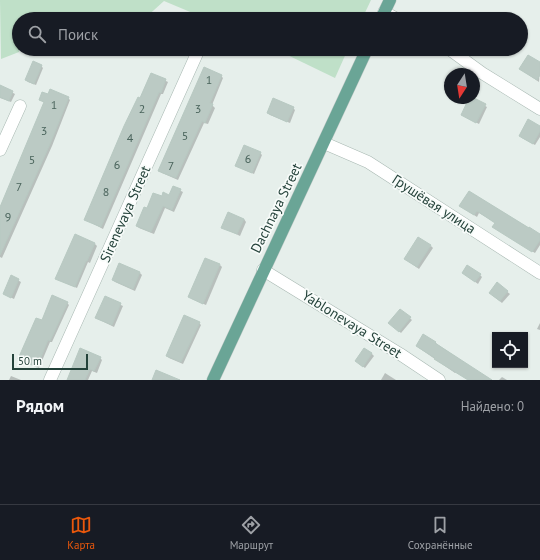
<!DOCTYPE html>
<html lang="ru">
<meta charset="utf-8">
<style>
body{margin:0;font-family:"PT Sans",sans-serif;background:#242831;color:#f1f3f6}
.controls{position:absolute;right:12px;bottom:12px;display:grid;overflow:hidden;border-radius:0px;box-shadow:0 1px 3px #0004}
.controls button{width:36px;height:36px;display:grid;place-items:center;padding:0;border:0;border-bottom:1px solid #363941;background:#171b24;color:#f1f3f6;font:20px sans-serif}
.compass{position:absolute;left:444px;top:68px;width:36px;height:36px;border-radius:50%;background:#171b24;box-shadow:0 1px 3px #0004;rotate:192deg}
.scale{position:absolute;left:12px;bottom:10px;width:76px;box-sizing:border-box;padding-left:4px;border:2px solid #24423a;border-top:0;font-size:11px;line-height:14px;white-space:nowrap;color:#24423a;-webkit-text-stroke:3px #f7fbf9;paint-order:stroke}
.list{margin:0;padding:0;list-style:none}
h2{display:flex;justify-content:space-between;align-items:center;height:52px;margin:0;padding:0 16px;font-size:17px}
h2 small{font-size:13px;font-weight:400;color:#9ea1a6}
.icon{flex:none;width:22px;height:22px;fill:none;stroke:currentColor;stroke-width:2;stroke-linecap:round;stroke-linejoin:round}
.map{position:relative;flex:none;width:540px;height:380px;overflow:hidden}
.search{position:absolute;background:#171b24;box-shadow:0 1px 3px #0004;left:12px;right:12px;top:12px;height:44px;display:flex;align-items:center;gap:10px;box-sizing:border-box;padding:0 14px;border-radius:22px;color:#9ea1a6;font-size:15px}
.sheet{height:124px;background:#171b24}
nav{display:flex;justify-content:space-around;align-items:center;box-sizing:border-box;height:56px;border-top:1px solid #363941;background:#171b24;font-size:11px;color:#9ea1a6}
nav a{display:grid;justify-items:center;gap:2px}
nav .on{color:#ea580c}
.map>svg:first-child{display:block}
.green{fill:#bfe0c8}
.shadow{fill:#0003}
.building{fill:#bbcac4;stroke:#b8c9c2}
.lines{fill:none;stroke-linecap:round;stroke-linejoin:round}
.minor-casing{stroke:#a8b8b2;stroke-width:13}
.major-casing{stroke:#c2cac8;stroke-width:13}
.minor{stroke:#fff;stroke-width:12}
.major{stroke:#6aa596;stroke-width:12}
.labels{text-anchor:middle;stroke-width:3.5;stroke-linejoin:round;paint-order:stroke}
.number-label{font-size:12px;fill:#4a645c}
.street-label{font-size:14px;fill:#24423a;stroke:#f7fbf9}
</style>
<div class="map">
<svg width="540" height="380" viewBox="0 0 540 380">
<rect width="100%" height="100%" fill="#e6efeb"/>
<g class="green">
<polygon points="0,0 371,0 362,19 207,19 164,1 144,19 19,19 19,52 1,59"/>
<polygon points="275,49 348,49 335,78"/>
</g>
<g class="shadow">
<polygon points="540,63 539,82 520,69"/>
<polygon points="41,66 43,68 36,85 28,82 26,80"/>
<polygon points="151,74 168,82 163,94 161,94 103,229 86,220"/>
<polygon points="221,76 223,78 212,105 215,108 208,124 204,123 178,180 162,173 159,171"/>
<polygon points="0,86 15,94 11,102 0,98"/>
<polygon points="68,98 70,100 52,146 2,258 0,257 0,209 45,103 40,99"/>
<polygon points="470,98 487,107 479,124 462,115"/>
<polygon points="293,108 295,110 290,123 270,115 268,113"/>
<polygon points="540,127 540,137 535,145 522,138"/>
<polygon points="260,153 262,155 254,174 236,166"/>
<polygon points="173,187 183,192 174,212 165,208 154,234 139,228 137,226 147,210 162,197 170,196"/>
<polygon points="470,192 540,235 540,245 535,253 496,229 496,223 479,213 477,217 463,208"/>
<polygon points="244,219 246,222 240,236 222,227"/>
<polygon points="75,236 95,244 97,246 90,263 88,262 77,288 59,280 56,278"/>
<polygon points="431,246 433,248 419,269 405,259"/>
<polygon points="220,265 222,267 206,305 192,299 190,297"/>
<polygon points="140,273 142,275 135,291 115,282 113,280"/>
<polygon points="463,273 480,275 482,277 478,284"/>
<polygon points="12,277 21,282 14,299 4,294"/>
<polygon points="497,284 510,294 502,303 492,295"/>
<polygon points="105,298 123,306 114,327 96,318"/>
<polygon points="67,303 69,305 52,342 50,342 39,368 22,361 19,359 42,322"/>
<polygon points="400,310 412,320 401,333 392,325"/>
<polygon points="199,323 201,325 183,364 169,358 167,356"/>
<polygon points="540,323 540,330 537,329"/>
<polygon points="435,342 437,344 490,380 469,380 456,372 455,373 419,348"/>
<polygon points="371,353 374,356 365,368 358,363"/>
<polygon points="100,358 102,360 97,373 92,371 88,380 70,380"/>
<polygon points="385,373 396,380 381,380"/>
<polygon points="11,376 21,380 9,380"/>
<polygon points="502,377 507,380 499,380"/>
</g>
<g class="building">
<polygon points="528,55 540,62 540,75 537,80 519,69"/>
<polygon points="33,61 42,65 34,84 25,80"/>
<polygon points="204,67 222,75 210,103 213,104 205,123 202,121 176,178 158,171"/>
<polygon points="151,73 166,79 161,93 159,92 101,227 84,220 124,126 138,97 140,98"/>
<polygon points="0,85 13,91 9,101 0,97"/>
<polygon points="50,89 69,97 50,144 0,255 0,207 44,102 39,100 42,92 48,94"/>
<polygon points="273,98 294,107 287,122 267,113"/>
<polygon points="469,98 474,98 486,104 476,123 461,115"/>
<polygon points="528,119 540,126 540,131 533,144 519,136"/>
<polygon points="244,145 261,152 252,173 235,166"/>
<polygon points="173,186 181,189 172,210 163,206 151,232 136,226 144,207 147,208 153,193 162,196 163,192 169,195"/>
<polygon points="469,191 529,228 529,227 540,234 540,240 532,252 492,227 495,223 477,211 474,215 459,206"/>
<polygon points="228,212 244,219 237,234 221,228"/>
<polygon points="75,234 95,243 87,261 86,261 75,287 55,279"/>
<polygon points="418,237 431,245 417,267 404,259"/>
<polygon points="205,258 220,264 203,304 188,297"/>
<polygon points="119,263 140,272 133,289 112,280"/>
<polygon points="467,265 481,274 475,282 462,273"/>
<polygon points="11,275 19,279 11,298 3,294"/>
<polygon points="497,282 508,291 500,301 489,293"/>
<polygon points="52,295 68,302 50,341 48,340 37,367 18,359 36,318 42,320"/>
<polygon points="105,296 121,303 112,325 95,318"/>
<polygon points="400,309 411,317 399,332 388,323"/>
<polygon points="184,315 200,322 181,362 166,356"/>
<polygon points="423,334 436,342 435,343 492,380 468,380 434,359 435,358 416,346"/>
<polygon points="80,348 101,357 94,371 90,369 85,380 67,380"/>
<polygon points="364,348 372,353 363,367 355,361"/>
<polygon points="156,370 180,380 152,380"/>
</g>
<g class="lines">
<defs>
<g id="minor">
<polyline points="384,12 397,19"/>
<polyline points="449,49 482,73 540,109"/>
<polyline points="324,143 368,162 540,273"/>
<polyline points="0,150 20,106"/>
<polyline points="263,270 400,354 439,380"/>
<polyline points="50,380 199,49"/>
</g>
<g id="major">
<polyline points="381,19 390,0"/>
<polyline points="213,380 367,49"/>
</g>
</defs>
<use href="#minor" class="minor-casing"/>
<use href="#major" class="major-casing"/>
<use href="#minor" class="minor"/>
<use href="#major" class="major"/>
</g>
<g class="labels">
<g class="number-label">
<text x="209" y="84">1</text>
<text x="54" y="109">1</text>
<text x="142" y="113">2</text>
<text x="198" y="113">3</text>
<text x="44" y="135">3</text>
<text x="185" y="140">5</text>
<text x="130" y="142">4</text>
<text x="248" y="163">6</text>
<text x="32" y="164">5</text>
<text x="117" y="169">6</text>
<text x="171" y="170">7</text>
<text x="19" y="191">7</text>
<text x="106" y="196">8</text>
<text x="8" y="221">9</text>
</g>
<g class="street-label">
<text transform="translate(434 204) rotate(33)" y="5">Грушёвая улица</text>
<text transform="translate(276 208) rotate(-64)" y="5">Dachnaya Street</text>
<text transform="translate(125 214) rotate(-66)" y="5">Sirenevaya Street</text>
<text transform="translate(352 324) rotate(32)" y="5">Yablonevaya Street</text>
</g>
</g>
</svg>
<div class="controls">
<button><svg class="icon" aria-label="locate" viewBox="0 0 24 24"><circle cx="12" cy="12" r="6"/><path d="M12 2v4M12 18v4M2 12h4M18 12h4"/></svg></button>
</div>
<svg class="compass" viewBox="-18 -18 36 36"><path d="M0-13l5 13h-10z" fill="#e53935"/><path d="M0 13l5-13h-10z" fill="#9ea1a6"/></svg>
<div class="scale">50 m</div>
<div class="search"><svg class="icon" aria-label="search" viewBox="0 0 24 24"><circle cx="10" cy="10" r="6"/><path d="M15 15l6 6"/></svg>Поиск</div>
</div>
<section class="sheet">
<h2>Рядом<small>Найдено: 0</small></h2>
<ul class="list">
</ul>
</section>
<nav>
<a class="on"><svg class="icon" aria-label="map" viewBox="0 0 24 24"><path d="M3 6l6-2 6 2 6-2v14l-6 2-6-2-6 2zM9 4v14M15 6v14"/></svg>Карта</a>
<a><svg class="icon" aria-label="directions" viewBox="0 0 24 24"><path d="M12 3l9 9-9 9-9-9zM9 14v-3h6M13 9l2 2-2 2"/></svg>Маршрут</a>
<a><svg class="icon" aria-label="saved" viewBox="0 0 24 24"><path d="M7 4h10v16l-5-4-5 4z"/></svg>Сохранённые</a>
</nav>
